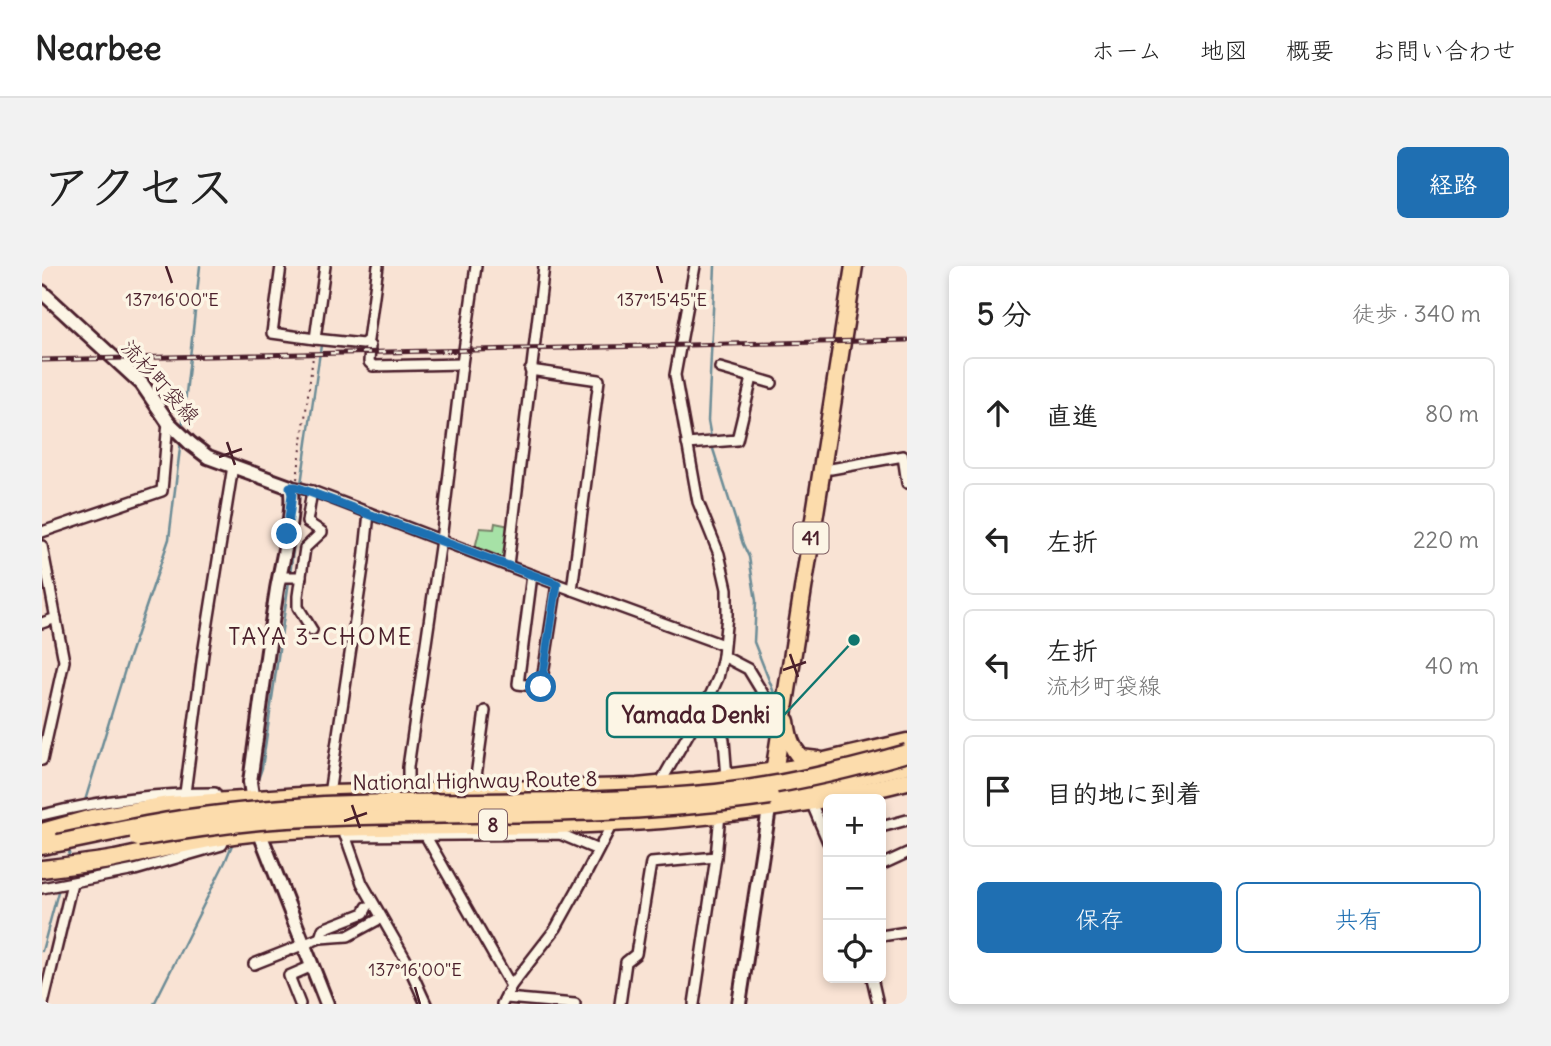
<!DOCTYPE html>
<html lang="ja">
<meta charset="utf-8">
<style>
body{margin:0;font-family:Delius,"Klee One",sans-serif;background:#f2f2f2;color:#222}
.controls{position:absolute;right:21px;bottom:21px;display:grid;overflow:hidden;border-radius:10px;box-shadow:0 4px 10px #0003}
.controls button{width:63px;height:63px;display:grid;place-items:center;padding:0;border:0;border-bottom:2px solid #e0e0e0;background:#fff;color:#222;font:35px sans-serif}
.stop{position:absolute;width:21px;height:21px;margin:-16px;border:5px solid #1f6fb2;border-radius:50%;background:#fff}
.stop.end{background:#1f6fb2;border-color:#fff;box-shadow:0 2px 7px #0008}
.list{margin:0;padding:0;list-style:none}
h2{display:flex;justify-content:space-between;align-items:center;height:91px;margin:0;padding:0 28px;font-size:30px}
h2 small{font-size:23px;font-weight:400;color:#767676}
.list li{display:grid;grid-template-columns:46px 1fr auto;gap:21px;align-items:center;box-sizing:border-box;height:112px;margin:0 14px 14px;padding:0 14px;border:2px solid #e0e0e0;border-radius:10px}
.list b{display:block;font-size:26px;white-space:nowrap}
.list p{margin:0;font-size:23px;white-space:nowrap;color:#767676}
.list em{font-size:23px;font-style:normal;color:#767676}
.actions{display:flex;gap:14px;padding:21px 28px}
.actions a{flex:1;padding:16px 0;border:2px solid #1f6fb2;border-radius:10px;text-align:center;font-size:24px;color:#1f6fb2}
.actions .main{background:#1f6fb2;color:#fff}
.icon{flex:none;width:38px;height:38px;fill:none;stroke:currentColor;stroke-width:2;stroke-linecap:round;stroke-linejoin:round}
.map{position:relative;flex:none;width:865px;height:738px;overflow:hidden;border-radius:10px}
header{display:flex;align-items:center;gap:42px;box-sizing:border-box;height:98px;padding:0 35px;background:#fff;border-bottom:2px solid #e0e0e0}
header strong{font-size:33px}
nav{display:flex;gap:38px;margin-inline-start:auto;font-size:24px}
.intro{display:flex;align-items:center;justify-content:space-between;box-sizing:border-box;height:168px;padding:0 42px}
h1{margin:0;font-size:49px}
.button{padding:18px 32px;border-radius:10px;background:#1f6fb2;color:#fff;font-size:24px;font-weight:700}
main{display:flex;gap:42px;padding:0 42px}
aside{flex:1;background:#fff;border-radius:10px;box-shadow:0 4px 10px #0003}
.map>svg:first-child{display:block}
.green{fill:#a6e1a6;stroke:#788068;stroke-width:2}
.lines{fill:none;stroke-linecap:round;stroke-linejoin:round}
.stream{stroke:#6c8c96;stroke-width:2.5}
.street-casing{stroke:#4a1f2b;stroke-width:14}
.secondary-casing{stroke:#4a1f2b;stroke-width:18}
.highway-casing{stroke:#4a1f2b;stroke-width:21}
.path{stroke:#4a1f2b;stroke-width:2;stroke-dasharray:2 5;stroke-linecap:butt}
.street{stroke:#fcf5e5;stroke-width:9}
.secondary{stroke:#fcf5e5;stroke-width:12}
.highway{stroke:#fcdcac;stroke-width:16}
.rail-casing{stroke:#4a1f2b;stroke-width:5}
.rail{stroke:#fcf5e5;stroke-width:2.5;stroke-dasharray:8;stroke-linecap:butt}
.highway-bridge-casing{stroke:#4a1f2b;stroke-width:21;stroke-linecap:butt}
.highway-bridge{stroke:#fcdcac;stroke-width:16}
.route{stroke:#1f6fb2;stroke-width:9}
.ticks{fill:none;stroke:#4a1f2b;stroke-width:2.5}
.labels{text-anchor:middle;stroke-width:7;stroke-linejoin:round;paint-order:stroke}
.shield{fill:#fcf5e5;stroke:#7f5f63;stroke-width:2}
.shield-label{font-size:19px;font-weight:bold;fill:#4a1f2b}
.street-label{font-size:21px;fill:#4a1f2b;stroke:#fcf5e5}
.neighbourhood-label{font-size:23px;letter-spacing:2px;fill:#4a1f2b;stroke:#fcf5e5}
.ticks-label{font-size:18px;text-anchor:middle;fill:#4a1f2b;stroke:#fcf5e5;stroke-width:7;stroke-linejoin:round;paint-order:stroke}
.leader{fill:none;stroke:#0f766e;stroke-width:2.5}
.callout-dot{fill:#0f766e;stroke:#fcf5e5;stroke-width:2.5}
.callout{fill:#fcf5e5;stroke:#0f766e;stroke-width:2.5}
.callout-label{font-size:23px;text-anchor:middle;font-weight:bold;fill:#4a1f2b}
</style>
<header>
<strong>Nearbee</strong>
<nav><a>ホーム</a><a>地図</a><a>概要</a><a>お問い合わせ</a></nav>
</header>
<div class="intro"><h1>アクセス</h1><a class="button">経路</a></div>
<main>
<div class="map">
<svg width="865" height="738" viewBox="0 0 865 738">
<rect width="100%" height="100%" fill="#f9e3d4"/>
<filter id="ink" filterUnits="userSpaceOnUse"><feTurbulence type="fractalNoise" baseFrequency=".0143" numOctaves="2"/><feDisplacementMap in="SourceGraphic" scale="14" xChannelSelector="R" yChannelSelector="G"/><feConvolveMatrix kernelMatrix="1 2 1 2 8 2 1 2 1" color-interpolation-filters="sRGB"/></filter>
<g filter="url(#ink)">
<polygon class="green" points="453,257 468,260 465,290 460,293 433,282 438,262 452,263"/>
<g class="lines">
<g class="stream">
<polyline points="673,0 666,155 671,183 701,278 707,291 714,335 712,376 736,437"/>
<polyline points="140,164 158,0"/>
<polyline points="259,218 279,79"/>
<polyline points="248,309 258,225"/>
<polyline points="214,519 220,502 247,315"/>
<polyline points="42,538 85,397 127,273 139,174"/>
<polyline points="778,540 786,562"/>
<polyline points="25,595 29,581"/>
<polyline points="0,685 17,622"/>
<polyline points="835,712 841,738"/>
<polyline points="112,738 183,596 192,574"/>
</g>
<defs>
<g id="street">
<polyline points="239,0 230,67 273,73 321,78 326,74 336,0"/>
<polyline points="273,73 283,0"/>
<polyline points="324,76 328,80 327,96 331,100 420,98"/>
<polyline points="678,102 730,117"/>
<polyline points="488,104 557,114 530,324"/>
<polyline points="645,178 695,174 710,112"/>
<polyline points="780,203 789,203 861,190 865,217"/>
<polyline points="248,221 254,221 270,225 490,309 681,379"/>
<polyline points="270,225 265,256 280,266 263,282 256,330 256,341 270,364"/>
<polyline points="0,266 120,225 126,156"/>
<polyline points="0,280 22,395 0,494"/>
<polyline points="466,299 502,0"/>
<polyline points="490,309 476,418 499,421 515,318"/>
<polyline points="237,311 259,311"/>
<polyline points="0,357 14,352"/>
<polyline points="681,390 706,403 728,439 742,449"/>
<polyline points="669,429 682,474 685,512"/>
<polyline points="617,519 667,432 676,412 681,390 685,349 685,323 677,288 656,236 633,109 653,0"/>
<polyline points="432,525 443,445"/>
<polyline points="143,527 161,388 191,200"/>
<polyline points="366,527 366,501 399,274 420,98 434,0"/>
<polyline points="287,528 322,295 327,247"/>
<polyline points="769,536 786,576"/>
<path d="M0,549C56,535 115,527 173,527L177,536"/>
<polyline points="839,561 865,554"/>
<polyline points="302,566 320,617 363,692 384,738"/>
<polyline points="382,567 469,720"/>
<polyline points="303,570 518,568 556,584"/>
<polyline points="839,599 865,587"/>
<polyline points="0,622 93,604 180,579 184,570"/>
<polyline points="839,670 865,666"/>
<polyline points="278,672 281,663 322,647 325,641"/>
<polyline points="212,698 278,672 306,670 339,652"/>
<polyline points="830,712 836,738"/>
<polyline points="464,732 533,738"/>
<polyline points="1,738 30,617"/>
<polyline points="258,738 247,710 270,700"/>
<polyline points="460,738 469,720 514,662 544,608 571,556"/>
<polyline points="578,738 584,696 594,688 609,597 674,591"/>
<polyline points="652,738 674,591 678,548"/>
</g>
<g id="secondary">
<path d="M0,26L100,118L126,156L149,178L166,191L248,221C254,241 239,300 235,323C225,387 217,452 208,516L212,542"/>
<polyline points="215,560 285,738"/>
<polyline points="697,738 727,543"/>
</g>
<g id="highway">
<path d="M744,455C746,470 748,480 759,492L776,494"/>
<polyline points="731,513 812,0"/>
<polyline points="728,530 774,521 865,499"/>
<polyline points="0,566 50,552 127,539 287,528 595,521 676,513 748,503 865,476"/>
<polyline points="0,580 16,577"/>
<path d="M0,603C24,600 49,597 73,593C122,583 169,570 219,566C352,556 487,564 620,554C703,547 784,536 865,515"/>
</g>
</defs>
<use href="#street" class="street-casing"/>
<use href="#secondary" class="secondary-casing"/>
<use href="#highway" class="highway-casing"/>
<polyline class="path" points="255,213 272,83"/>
<use href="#street" class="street"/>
<use href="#secondary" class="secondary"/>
<use href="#highway" class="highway"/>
<defs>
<polyline id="rail" points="0,94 865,74"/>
</defs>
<use href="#rail" class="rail-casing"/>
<use href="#rail" class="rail"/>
<defs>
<g id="highway-bridge">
<path d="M96,572C136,565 177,559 218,555C267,551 317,550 367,549C488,547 609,548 728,530"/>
<path d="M16,577C57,569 99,559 140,553C187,546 235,542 282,539C413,533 544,540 674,527C738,520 803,505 865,487"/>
</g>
</defs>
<use href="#highway-bridge" class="highway-bridge-casing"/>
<use href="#highway-bridge" class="highway-bridge"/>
</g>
</g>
<g class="lines" filter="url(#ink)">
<polyline class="route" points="245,268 250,228 248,221 254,221 515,318 499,421"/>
</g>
<path class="ticks" d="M124,0L130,17M615,0L620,17M185,176L193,199M177,191L200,183M748,388L756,411M741,404L764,396M310,539L318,562M302,555L325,547M373,721L378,738"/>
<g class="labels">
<g class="shield">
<rect x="751.5" y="256.5" width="35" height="31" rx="5"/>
<rect x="437" y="543.5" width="28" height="31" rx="5"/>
</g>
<g class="shield-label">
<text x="769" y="279">41</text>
<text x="451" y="566">8</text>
</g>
<g class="street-label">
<text transform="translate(118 116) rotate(48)" y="7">流杉町袋線</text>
<text transform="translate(433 515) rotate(-1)" y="7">National Highway Route 8</text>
</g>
<g class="neighbourhood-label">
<text x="279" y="379">TAYA 3-CHOME</text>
</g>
</g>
<g class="ticks-label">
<text x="130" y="40">137°16'00"E</text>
<text x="620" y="40">137°15'45"E</text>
<text x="373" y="710">137°16'00"E</text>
</g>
<path class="leader" d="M812 374L742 449"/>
<circle class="callout-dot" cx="812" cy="374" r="7"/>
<rect class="callout" x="565" y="427" width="177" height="44" rx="7"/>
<g class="callout-label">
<text x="654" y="457">Yamada Denki</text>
</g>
</svg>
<div class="controls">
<button>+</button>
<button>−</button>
<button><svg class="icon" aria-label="locate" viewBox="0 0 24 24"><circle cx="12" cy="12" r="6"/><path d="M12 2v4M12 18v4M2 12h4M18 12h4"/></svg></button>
</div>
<div class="stop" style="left:499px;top:421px"></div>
<div class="stop end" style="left:245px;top:268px"></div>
</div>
<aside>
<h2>5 分<small>徒歩 · 340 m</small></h2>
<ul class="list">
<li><svg class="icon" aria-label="ahead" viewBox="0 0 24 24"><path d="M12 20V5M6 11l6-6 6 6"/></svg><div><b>直進</b></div><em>80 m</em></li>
<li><svg class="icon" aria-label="left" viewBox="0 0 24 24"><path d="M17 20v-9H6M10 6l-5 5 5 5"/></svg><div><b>左折</b></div><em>220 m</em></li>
<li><svg class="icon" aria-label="left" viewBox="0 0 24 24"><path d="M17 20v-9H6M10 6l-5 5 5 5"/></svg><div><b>左折</b><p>流杉町袋線</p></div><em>40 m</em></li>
<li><svg class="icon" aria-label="arrive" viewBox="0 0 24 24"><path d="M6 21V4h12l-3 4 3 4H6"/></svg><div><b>目的地に到着</b></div></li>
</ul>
<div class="actions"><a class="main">保存</a><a>共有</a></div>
</aside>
</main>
